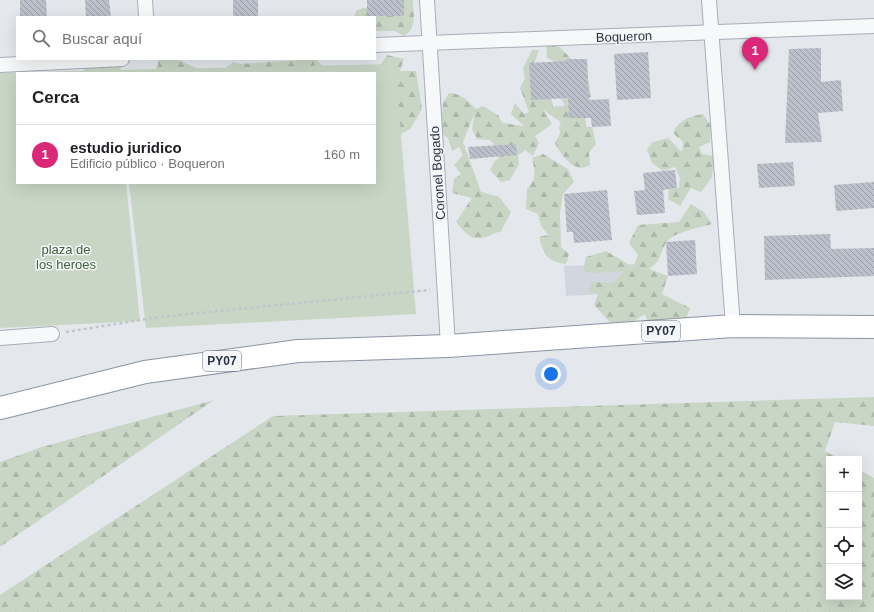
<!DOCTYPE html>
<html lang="es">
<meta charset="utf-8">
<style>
body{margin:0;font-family:Arial,sans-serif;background:#f2f2f2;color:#202124}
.controls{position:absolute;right:12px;bottom:12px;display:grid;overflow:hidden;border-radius:0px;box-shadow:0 4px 16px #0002}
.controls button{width:36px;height:36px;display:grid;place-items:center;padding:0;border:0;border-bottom:1px solid #e0e0e0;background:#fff;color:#202124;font:20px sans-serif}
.you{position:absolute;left:551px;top:374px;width:14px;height:14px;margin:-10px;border:3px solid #fff;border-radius:50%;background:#1a73e8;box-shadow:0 0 0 6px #1a73e833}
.badge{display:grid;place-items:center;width:26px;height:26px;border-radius:50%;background:#db2777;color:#fff;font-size:13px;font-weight:700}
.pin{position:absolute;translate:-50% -33px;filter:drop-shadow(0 1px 2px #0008)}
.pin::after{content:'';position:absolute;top:21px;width:14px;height:12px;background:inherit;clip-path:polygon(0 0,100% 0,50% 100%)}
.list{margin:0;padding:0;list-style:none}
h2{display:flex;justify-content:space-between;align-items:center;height:52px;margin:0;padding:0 16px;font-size:17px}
h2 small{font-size:13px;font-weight:400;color:#757577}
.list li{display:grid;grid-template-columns:26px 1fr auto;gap:12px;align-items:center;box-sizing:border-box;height:60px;padding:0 16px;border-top:1px solid #e0e0e0}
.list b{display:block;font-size:15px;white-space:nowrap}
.list p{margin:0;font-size:13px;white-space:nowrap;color:#757577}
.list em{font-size:13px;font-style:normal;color:#757577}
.icon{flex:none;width:22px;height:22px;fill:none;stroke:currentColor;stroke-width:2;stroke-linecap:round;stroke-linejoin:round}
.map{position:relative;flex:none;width:874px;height:612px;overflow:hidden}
.search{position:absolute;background:#fff;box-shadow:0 4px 16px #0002;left:16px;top:16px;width:360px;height:44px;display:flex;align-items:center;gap:10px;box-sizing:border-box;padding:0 14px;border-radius:0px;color:#757577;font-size:15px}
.panel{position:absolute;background:#fff;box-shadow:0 4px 16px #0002;left:16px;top:72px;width:360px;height:112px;border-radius:0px}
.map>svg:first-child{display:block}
.built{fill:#d2d6de}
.forest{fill:url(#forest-firs)}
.park{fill:#c9d6c5}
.building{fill:url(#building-back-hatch)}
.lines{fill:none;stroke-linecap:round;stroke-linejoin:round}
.street-casing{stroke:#a9aeb7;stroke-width:16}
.highway-casing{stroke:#8b94a3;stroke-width:24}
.path{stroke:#c2c5cb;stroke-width:2.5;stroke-dasharray:3 3;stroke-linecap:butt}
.street{stroke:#f7f8fa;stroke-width:14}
.highway{stroke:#fff;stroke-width:22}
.labels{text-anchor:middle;stroke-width:3;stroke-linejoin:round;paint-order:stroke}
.shield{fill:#f4f6f9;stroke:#676e7b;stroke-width:1}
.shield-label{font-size:12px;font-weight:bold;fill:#2b3445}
.street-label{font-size:13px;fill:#2b3445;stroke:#f4f6f9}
.park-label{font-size:13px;fill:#3f6138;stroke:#f4f6f9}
</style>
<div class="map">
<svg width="874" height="612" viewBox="0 0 874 612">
<defs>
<pattern id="forest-firs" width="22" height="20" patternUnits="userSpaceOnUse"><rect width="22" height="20" fill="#c9d6c5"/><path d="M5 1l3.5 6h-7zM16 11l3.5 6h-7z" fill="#adb8ab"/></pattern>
<pattern id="building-back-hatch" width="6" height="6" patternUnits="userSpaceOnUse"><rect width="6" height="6" fill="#bbc0ca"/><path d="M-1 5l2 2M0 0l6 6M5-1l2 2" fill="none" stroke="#989da6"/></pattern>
</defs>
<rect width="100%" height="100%" fill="#e4e7ec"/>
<polygon class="built" points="636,264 640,292 566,296 564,266"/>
<g class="forest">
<path d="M399,0H413C413,13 418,27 404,36L395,31H375V17H354L356,11L363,8H369Z"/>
<path d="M546,45L560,47L570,58L586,66L591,97L585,108L586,127H592L596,144L589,153L590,165C575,175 561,155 555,143L560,133L559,127L561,122L543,110L552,124L535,136L539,143L533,156L525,150L518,155L519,164L510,180L501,182L490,170L495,161L503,154L490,140L477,139L472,129L475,112L463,142L481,192L499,197L511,212L501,231C477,241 473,243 456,222L472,198L452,193L454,179L461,174L454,165L463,155L459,147L452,151L448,138L440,132L443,103L449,93C461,93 468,101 476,109L483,106L498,115L502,123L524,126L511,114L515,103L524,114L529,112L520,88L525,78L523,68L532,50H539L534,64L551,95L553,107L565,106L559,95L561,66L556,62L547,58Z"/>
<polygon points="387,55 404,59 400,71 416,71 422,109 410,129 386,143 375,73 346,73 377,70"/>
<polygon points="158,59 177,59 198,69 153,73 158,65"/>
<polygon points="316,59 329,73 229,73 227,67 233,62 240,64"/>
<polygon points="120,61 121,67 119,73 84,73 85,64"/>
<path d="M703,114L711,126L710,142L699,147L702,154L714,156L712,177L701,192L691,188L680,206L668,199L669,189L679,188L680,178L675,167L663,171L652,163L647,149L653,142L668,138L682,152L683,142L673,133C679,119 689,117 703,114Z"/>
<path d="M543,154L568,169L574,182L563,194L560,213L561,247L569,254L566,264C547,262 543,253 539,237L548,235L541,226L538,214L526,209L527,189C537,179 535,172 532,158Z"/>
<path d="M691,204L704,212L712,224C700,228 672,232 666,243C658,256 663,259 649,269L668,276L662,294L690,308L683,329L649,327L645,314L618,331L594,305L598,294L589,292L591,282L613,283L624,271L593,273L583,271L586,257L606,251L633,267L638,255L629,243L638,225L679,222Z"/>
<polygon points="874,397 874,426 835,422 825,451 839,459 829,459 829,597 859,597 859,470 874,478 874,612 0,612 0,595 273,416"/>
<polygon points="214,400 0,547 0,462 42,447"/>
</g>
<g class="park">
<polygon points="395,64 416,314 146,328 129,183 375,183 375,73 116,73 116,70"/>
<polygon points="114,70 115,73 17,73 17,183 126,183 140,321 0,328 0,73"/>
</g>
<g class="building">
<polygon points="20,0 46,0 47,17 20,17"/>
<polygon points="85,0 109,0 111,17 86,17"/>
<rect x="233" y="0" width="25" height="17"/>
<rect x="367" y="0" width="37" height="16"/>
<polygon points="821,48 821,82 841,80 843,111 818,113 822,142 785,143 789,49"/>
<polygon points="648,52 651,98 617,100 614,54"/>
<polygon points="566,59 587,59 589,100 609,99 611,126 592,127 591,118 569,118 568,98 531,100 529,63 566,61"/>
<polygon points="516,144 517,155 470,159 468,147"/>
<polygon points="793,162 795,186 759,188 757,164"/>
<polygon points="675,170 677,188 663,190 665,213 637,215 634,191 645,190 643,173"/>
<polygon points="874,182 874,208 836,211 834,185"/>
<polygon points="607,190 612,240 574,243 573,232 567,232 564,194"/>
<polygon points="830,234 831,249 874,248 874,276 765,280 764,236"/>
<polygon points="695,240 697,274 668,276 666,242"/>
</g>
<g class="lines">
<defs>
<g id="street">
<polyline points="145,0 146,17"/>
<polyline points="427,0 448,346"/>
<polyline points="709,0 733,326"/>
<polyline points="375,45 874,26"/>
<polyline points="0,65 122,59"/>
<polyline points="0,338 52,334"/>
</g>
<polyline id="highway" points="0,408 145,372 298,351 448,346 733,326 874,327"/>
</defs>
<use href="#street" class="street-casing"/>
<use href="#highway" class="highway-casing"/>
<polyline class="path" points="66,332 159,317 430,290"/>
<use href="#street" class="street"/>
<use href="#highway" class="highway"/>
</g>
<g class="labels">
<g class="shield">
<rect x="642" y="321" width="38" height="20" rx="3"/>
<rect x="203" y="351" width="38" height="20" rx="3"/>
</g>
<g class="shield-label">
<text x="661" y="335">PY07</text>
<text x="222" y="365">PY07</text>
</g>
<g class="street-label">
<text transform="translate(624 36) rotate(-2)" y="5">Boqueron</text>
<text transform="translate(437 173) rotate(-94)" y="5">Coronel Bogado</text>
</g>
<g class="park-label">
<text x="66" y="254">plaza de<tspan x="66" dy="15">los heroes</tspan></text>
</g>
</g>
</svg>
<div class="controls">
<button>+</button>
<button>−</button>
<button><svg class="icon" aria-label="locate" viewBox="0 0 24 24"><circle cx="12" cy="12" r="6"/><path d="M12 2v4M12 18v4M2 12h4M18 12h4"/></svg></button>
<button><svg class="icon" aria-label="layers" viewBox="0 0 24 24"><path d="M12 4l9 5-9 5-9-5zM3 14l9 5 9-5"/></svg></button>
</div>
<div class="you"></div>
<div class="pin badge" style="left:755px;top:70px">1</div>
<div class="search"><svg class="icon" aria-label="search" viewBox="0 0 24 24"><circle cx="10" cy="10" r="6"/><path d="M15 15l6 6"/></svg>Buscar aquí</div>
<section class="panel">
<h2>Cerca<small></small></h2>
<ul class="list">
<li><span class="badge">1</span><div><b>estudio juridico</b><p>Edificio público · Boqueron</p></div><em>160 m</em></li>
</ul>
</section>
</div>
